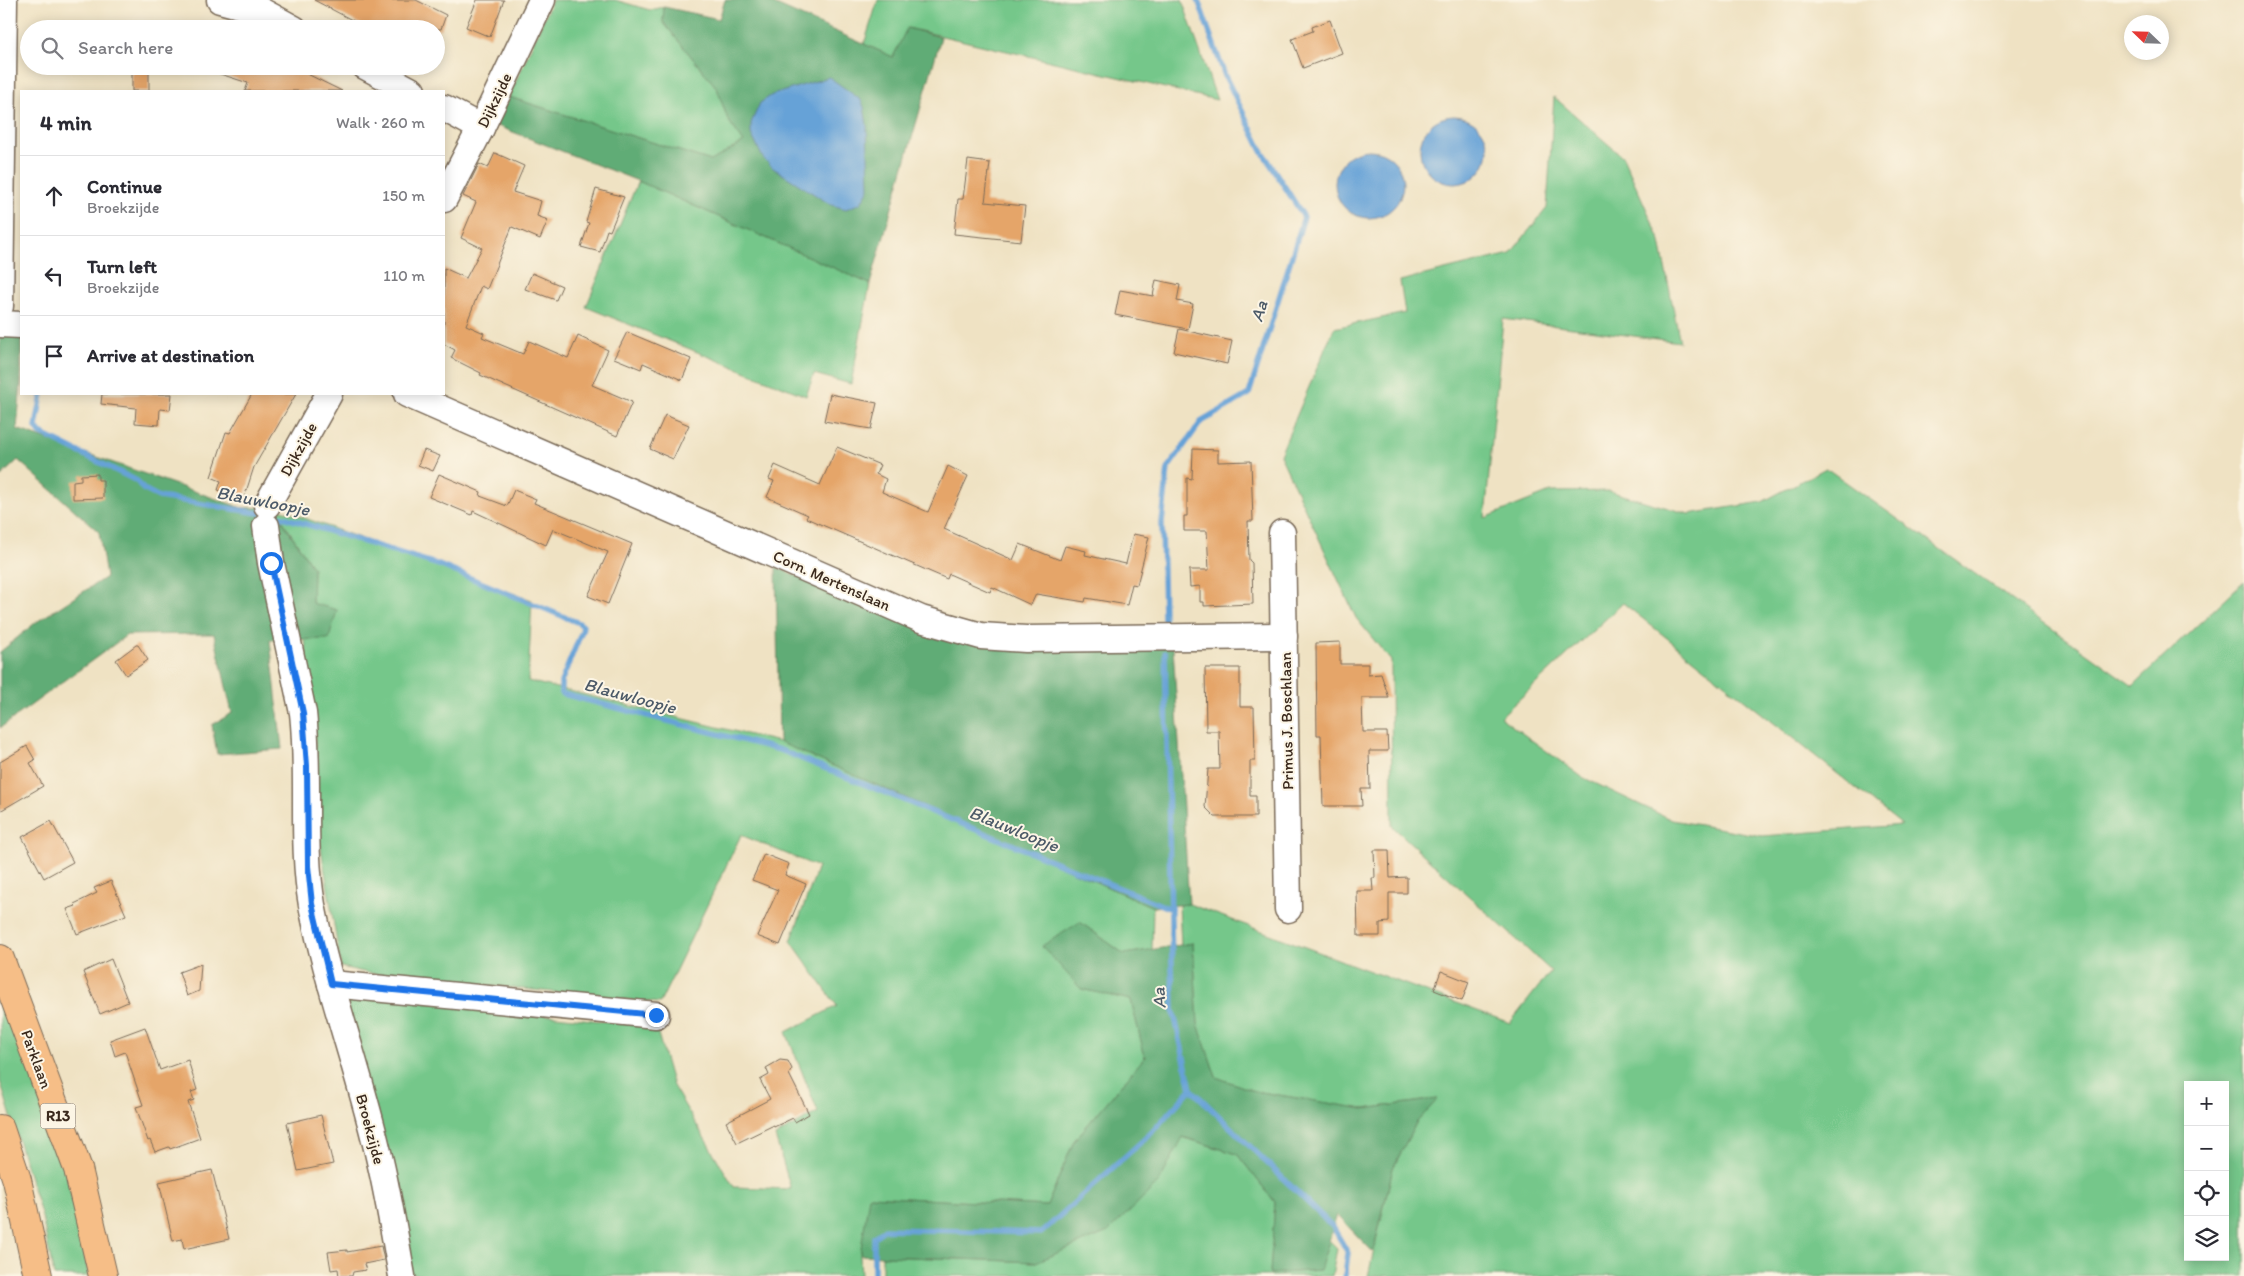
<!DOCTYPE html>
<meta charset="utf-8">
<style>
body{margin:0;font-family:Itim,sans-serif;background:#f2f2f3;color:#2b2b33}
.controls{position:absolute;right:15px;bottom:15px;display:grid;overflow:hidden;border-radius:0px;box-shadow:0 2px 12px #0003}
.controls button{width:45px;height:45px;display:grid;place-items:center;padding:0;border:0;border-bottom:1px solid #e1e1e2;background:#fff;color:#2b2b33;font:25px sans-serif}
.compass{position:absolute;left:2124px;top:15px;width:45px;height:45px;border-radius:50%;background:#fff;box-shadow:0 2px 12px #0003;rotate:293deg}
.stop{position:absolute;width:15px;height:15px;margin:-11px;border:4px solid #1a73e8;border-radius:50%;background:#fff}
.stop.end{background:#1a73e8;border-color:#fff;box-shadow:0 1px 5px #0008}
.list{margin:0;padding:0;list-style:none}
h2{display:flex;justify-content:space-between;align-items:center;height:65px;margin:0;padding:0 20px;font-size:21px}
h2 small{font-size:16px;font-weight:400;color:#7c7c81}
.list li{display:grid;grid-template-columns:32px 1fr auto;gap:15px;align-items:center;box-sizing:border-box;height:80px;padding:0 20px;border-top:1px solid #e1e1e2}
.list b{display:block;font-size:19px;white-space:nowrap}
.list p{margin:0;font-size:16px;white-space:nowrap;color:#7c7c81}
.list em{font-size:16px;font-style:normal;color:#7c7c81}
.icon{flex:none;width:28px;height:28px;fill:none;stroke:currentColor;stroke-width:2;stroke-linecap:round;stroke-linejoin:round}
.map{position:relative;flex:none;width:2244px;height:1276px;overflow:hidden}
.search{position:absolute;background:#fff;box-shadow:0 2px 12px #0003;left:20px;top:20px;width:425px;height:55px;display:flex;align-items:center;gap:12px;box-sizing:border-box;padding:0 18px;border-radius:28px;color:#7c7c81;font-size:19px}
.panel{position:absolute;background:#fff;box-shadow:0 2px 12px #0003;left:20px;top:90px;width:425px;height:305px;border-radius:0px}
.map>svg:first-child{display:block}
.green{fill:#75c78a;stroke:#587854;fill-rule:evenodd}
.forest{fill:#60ac76;stroke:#4e6b4a}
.water{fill:#66a2d7;stroke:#50667a}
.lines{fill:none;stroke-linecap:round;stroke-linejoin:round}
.stream{stroke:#66a2d7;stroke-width:5.5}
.building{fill:#e5a569}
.minor-casing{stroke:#7a6a58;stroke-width:29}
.major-casing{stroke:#7a6a58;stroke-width:30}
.minor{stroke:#fff;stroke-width:26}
.major{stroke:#f6be87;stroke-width:28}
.route{stroke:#1a73e8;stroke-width:6}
.labels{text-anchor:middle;stroke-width:4;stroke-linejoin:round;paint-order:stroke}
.shield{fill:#fcf5e5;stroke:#75675a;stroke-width:1}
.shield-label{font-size:15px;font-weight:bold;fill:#3b2a1e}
.street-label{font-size:16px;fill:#3b2a1e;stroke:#fcf5e5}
.water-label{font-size:18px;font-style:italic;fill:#4c5a68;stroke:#fcf5e5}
</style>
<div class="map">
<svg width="2244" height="1276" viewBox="0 0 2244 1276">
<rect width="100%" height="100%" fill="#fcf5e5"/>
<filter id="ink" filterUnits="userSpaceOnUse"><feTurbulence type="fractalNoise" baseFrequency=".02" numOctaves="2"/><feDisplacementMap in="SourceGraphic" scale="10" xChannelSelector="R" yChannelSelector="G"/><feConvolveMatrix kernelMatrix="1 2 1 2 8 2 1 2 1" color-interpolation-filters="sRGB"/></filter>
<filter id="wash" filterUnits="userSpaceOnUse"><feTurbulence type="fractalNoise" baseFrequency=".0096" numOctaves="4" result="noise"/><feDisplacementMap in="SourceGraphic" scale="20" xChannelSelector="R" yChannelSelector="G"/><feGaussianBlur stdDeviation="1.12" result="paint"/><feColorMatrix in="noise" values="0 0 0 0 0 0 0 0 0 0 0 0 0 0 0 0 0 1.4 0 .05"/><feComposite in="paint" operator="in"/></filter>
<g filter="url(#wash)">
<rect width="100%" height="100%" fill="#efe2c3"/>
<g class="green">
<polygon points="552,0 615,0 650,10 664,7 663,22 717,88 728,120 744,142 711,161 509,97"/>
<polygon points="878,0 1182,0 1217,100 908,28 893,57 864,44"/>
<path d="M1554,97L1623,157L1659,237L1680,342L1503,319L1485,518L1550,492L1609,491L1689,514L1762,502L1826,468L2133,686L2244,581V1276H1368L1393,1168L1416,1123L1437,1099L1364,1109L1254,1091L1216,1077L1198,1025L1193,943L1181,945L1179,905L1189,904L1510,1023L1551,971L1392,826L1391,661L1356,618L1280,455L1334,328L1405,313L1400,281L1510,254L1547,208ZM1623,603L1902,825L1762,836L1672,820L1582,777L1500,717ZM2188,1085H2225V1257H2188Z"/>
<polygon points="638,181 870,284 851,384 814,374 806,396 586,307"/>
<polygon points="274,507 532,600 528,681 779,742 1153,907 1152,950 1124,954 1080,922 1081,989 1131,1000 1145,1057 1074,1141 1047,1206 870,1196 860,1255 861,1276 423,1276 406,1272 345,993 656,1027 673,1086 734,1187 791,1189 775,1136 818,1112 786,1032 837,1006 791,941 818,867 741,835 660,1003 368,973 341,967 318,830 315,743 305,639 329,638 312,604 313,568"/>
<polygon points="0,992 64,1163 89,1276 54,1276 42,1217 0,1081"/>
<polygon points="1182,1137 1237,1154 1275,1202 1270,1274 1319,1270 1329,1240 1337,1248 1332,1276 882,1276 882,1256 1036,1262 1159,1182"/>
</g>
<g class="forest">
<polygon points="725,0 765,0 893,57 907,28 941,37 870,284 638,181 495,125 509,97 711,161 744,142 728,120 717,88 663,22 664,7 719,19"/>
<polygon points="0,335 21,336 21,382 17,429 242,508 273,507 313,568 312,603 337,610 329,639 270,640 282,749 217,754 212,725 232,713 214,634 127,635 0,728 0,652 35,623 106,577 99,532 18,460 0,477"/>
<polygon points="776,567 917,627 1173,647 1189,904 1153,907 779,742"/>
<polygon points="1080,922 1124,954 1193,943 1198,1024 1216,1077 1254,1091 1364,1109 1438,1099 1416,1123 1393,1168 1373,1252 1337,1215 1320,1270 1270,1274 1275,1202 1237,1154 1183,1137 1159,1182 1108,1232 1036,1262 860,1255 869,1196 1047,1206 1074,1141 1145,1057 1131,1000 1081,989 1042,946"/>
</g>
<g class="water">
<polygon points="829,77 861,100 864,107 867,125 869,189 861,203 846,209 831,205 773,168 763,158 751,134 751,123 760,103 772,95"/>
<circle cx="1454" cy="150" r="34"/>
<circle cx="1369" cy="184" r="34"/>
</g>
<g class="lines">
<g class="stream">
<polyline points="42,394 36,427 40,433 137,481 143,489 159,497 283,517 439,565 579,623 583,626 582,631 561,682 561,692 563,694 780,750 1171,909"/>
<polyline points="1164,619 1162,523 1168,468 1201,422 1249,394 1304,217 1262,151 1225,76 1198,0"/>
<polyline points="1165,653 1173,1009 1191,1089 1333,1227 1348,1253 1345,1276"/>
<polyline points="874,1276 874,1237 885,1229 1041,1233 1151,1133 1191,1089"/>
</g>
</g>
<g id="blocks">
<g class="building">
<polygon points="314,0 416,0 446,15 441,29 369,29"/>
<polygon points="477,0 504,0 490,37 466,27"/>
<polygon points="1330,20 1342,53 1303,68 1292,39 1313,31 1312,27"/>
<rect x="132" y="66" width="17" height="25"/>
<polygon points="206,66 291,66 342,91 245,91 248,83 205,69"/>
<polygon points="495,153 524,166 513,192 541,201 537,216 548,220 540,239 512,227 487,289 481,286 466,325 484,333 482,337 523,354 529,341 568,358 578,336 608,350 592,385 632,402 617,436 480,375 481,373 451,358 455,350 444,344 444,268 466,278 482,248 461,238 476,202 463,196 479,164 488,168"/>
<polygon points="968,160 990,163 985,202 1025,206 1021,241 954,234 958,199 963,199"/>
<polygon points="596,189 624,197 610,231 607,230 600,252 581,247 589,223 586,222"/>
<polygon points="532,273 562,286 556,300 525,289"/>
<polygon points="1156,280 1180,285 1177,301 1193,304 1188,329 1115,315 1120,290 1153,296"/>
<polygon points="1179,329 1232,341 1227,364 1174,352"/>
<polygon points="627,332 691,359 682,380 643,363 641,369 614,358"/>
<polygon points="102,394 172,394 170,410 160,409 159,425 135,423 136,408 101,404"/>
<polygon points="252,394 296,394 254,467 244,498 218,490 221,481 211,477 226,432 230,433"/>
<polygon points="830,394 877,403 871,429 824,421"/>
<polygon points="665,415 689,425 673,459 650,449"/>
<polygon points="837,447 880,465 876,474 886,479 882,492 928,512 948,466 968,476 944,529 1013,560 1020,544 1060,560 1065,546 1086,551 1085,555 1126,564 1133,534 1149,537 1137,585 1132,584 1127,605 1086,598 1085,602 1036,594 1031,605 992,587 990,592 949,574 947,579 806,518 808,515 767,497 774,481 769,479 775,465 820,485"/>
<polygon points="1193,449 1218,450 1218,462 1251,461 1253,521 1248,521 1249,560 1252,563 1253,604 1204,606 1204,602 1200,602 1200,586 1190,587 1189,570 1209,570 1207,531 1184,531 1184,516 1187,516 1187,478 1192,479"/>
<polygon points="424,450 440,456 433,471 418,465"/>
<polygon points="98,474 98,480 103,480 103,498 73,499 73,481 81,480 81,475"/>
<polygon points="439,474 481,492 480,496 507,506 514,490 536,499 534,503 632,544 608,604 588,596 608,552 553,529 546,545 473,511 472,515 429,497"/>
<polygon points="1340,642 1340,664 1368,664 1368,675 1381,674 1389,698 1362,698 1363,732 1387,732 1388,751 1369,751 1370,789 1361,789 1362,806 1323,806 1321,735 1317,735 1316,643"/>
<polygon points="136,645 138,645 148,660 126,675 116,660"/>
<polygon points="1205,668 1240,668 1240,707 1254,707 1255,761 1250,761 1250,796 1256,796 1256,817 1215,817 1205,807 1208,769 1220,769 1219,731 1206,731"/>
<polygon points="27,746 35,760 30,763 43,786 0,811 0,762"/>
<polygon points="51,821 73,862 44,878 22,837"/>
<polygon points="1374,850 1389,850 1390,878 1407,877 1407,893 1389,893 1389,922 1380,923 1380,936 1358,936 1357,891 1373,891 1372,878 1375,878"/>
<polygon points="764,854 789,864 785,875 806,884 780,945 757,936 778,890 752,880"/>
<polygon points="111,881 126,915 77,934 67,909 76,906 74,904 97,893 94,888"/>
<polygon points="111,959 128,1002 100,1014 83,972"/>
<polygon points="201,964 199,991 187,996 179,972"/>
<polygon points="1441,971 1469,982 1462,1001 1434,990"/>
<polygon points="145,1027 160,1070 188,1060 197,1090 191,1092 194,1100 188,1102 200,1138 170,1149 169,1147 155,1152 150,1140 148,1141 136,1107 143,1105 125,1052 115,1056 110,1040"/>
<polygon points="780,1060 788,1061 792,1069 789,1074 809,1114 795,1122 793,1118 774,1127 774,1125 737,1143 726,1122 770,1099 760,1080 769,1075 766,1068"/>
<polygon points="321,1115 333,1164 298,1171 287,1123"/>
<polygon points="212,1170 229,1239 184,1249 182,1239 173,1241 159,1182"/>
<polygon points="381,1246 384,1260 364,1264 366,1270 353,1272 352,1276 339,1276 338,1269 331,1270 328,1252 347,1250 347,1252"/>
</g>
</g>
</g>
<g filter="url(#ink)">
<use href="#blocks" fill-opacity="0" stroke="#7a6a58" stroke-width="1"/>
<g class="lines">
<defs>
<g id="minor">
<polyline points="220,0 261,11 294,29"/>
<polyline points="365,66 412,91"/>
<polyline points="444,108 481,128"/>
<polyline points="444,199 481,128 542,0"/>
<polyline points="0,306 4,0"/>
<polyline points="0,324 21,325"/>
<polyline points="407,394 921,619 981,636 1026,639 1284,636"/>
<polyline points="267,505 329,394"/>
<path d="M266,526L271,563L303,713C310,777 301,842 312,905C329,992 361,1075 380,1161C389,1199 395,1238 402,1276"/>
<polyline points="1282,533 1288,909"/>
<polyline points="331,984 656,1015"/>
</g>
<g id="major">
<polyline points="0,959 78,1169 103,1276"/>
<polyline points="0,1129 17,1180 38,1276"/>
</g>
</defs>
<use href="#minor" class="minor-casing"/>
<use href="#major" class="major-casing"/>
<use href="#minor" class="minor"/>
<use href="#major" class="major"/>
</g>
</g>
<g class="lines" filter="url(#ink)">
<polyline class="route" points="271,563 303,713 307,766 308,866 312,904 331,984 656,1015"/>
</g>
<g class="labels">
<rect class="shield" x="40.5" y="1103.5" width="35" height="25" rx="4"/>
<g class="shield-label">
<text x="58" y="1121">R13</text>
</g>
<g class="street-label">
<text transform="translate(494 100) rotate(-64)" y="6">Dijkzijde</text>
<text transform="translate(298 449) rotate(-61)" y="6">Dijkzijde</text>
<text transform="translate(832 580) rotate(24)" y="6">Corn. Mertenslaan</text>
<text transform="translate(1286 721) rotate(-91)" y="6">Primus J. Boschlaan</text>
<text transform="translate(37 1059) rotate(70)" y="6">Parklaan</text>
<text transform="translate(371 1129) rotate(75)" y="6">Broekzijde</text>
</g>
<g class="water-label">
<text transform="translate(1259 311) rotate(-73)" y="6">Aa</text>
<text transform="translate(263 501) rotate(11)" y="6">Blauwloopje</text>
<text transform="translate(630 696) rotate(15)" y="6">Blauwloopje</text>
<text transform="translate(1014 829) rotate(22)" y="6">Blauwloopje</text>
<text transform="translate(1159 998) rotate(-94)" y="6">Aa</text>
</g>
</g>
</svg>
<div class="controls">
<button>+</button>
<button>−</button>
<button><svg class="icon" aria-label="locate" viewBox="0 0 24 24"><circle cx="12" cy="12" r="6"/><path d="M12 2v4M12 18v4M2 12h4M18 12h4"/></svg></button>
<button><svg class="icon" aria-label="layers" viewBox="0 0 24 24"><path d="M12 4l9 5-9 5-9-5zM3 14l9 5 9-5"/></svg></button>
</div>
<svg class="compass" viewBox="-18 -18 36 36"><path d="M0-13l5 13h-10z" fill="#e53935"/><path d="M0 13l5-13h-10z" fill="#7c7c81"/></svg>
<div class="stop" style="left:271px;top:563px"></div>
<div class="stop end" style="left:656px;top:1015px"></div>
<div class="search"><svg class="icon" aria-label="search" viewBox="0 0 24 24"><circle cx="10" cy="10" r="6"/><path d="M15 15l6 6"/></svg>Search here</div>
<section class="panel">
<h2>4 min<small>Walk · 260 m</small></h2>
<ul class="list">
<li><svg class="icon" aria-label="ahead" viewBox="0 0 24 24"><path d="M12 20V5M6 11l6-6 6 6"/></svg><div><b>Continue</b><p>Broekzijde</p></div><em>150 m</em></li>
<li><svg class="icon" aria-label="left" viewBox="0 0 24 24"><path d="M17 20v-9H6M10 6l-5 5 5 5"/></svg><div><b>Turn left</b><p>Broekzijde</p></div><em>110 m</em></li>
<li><svg class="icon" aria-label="arrive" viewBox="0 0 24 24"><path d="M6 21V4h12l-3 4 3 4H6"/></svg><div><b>Arrive at destination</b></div></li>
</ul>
</section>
</div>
